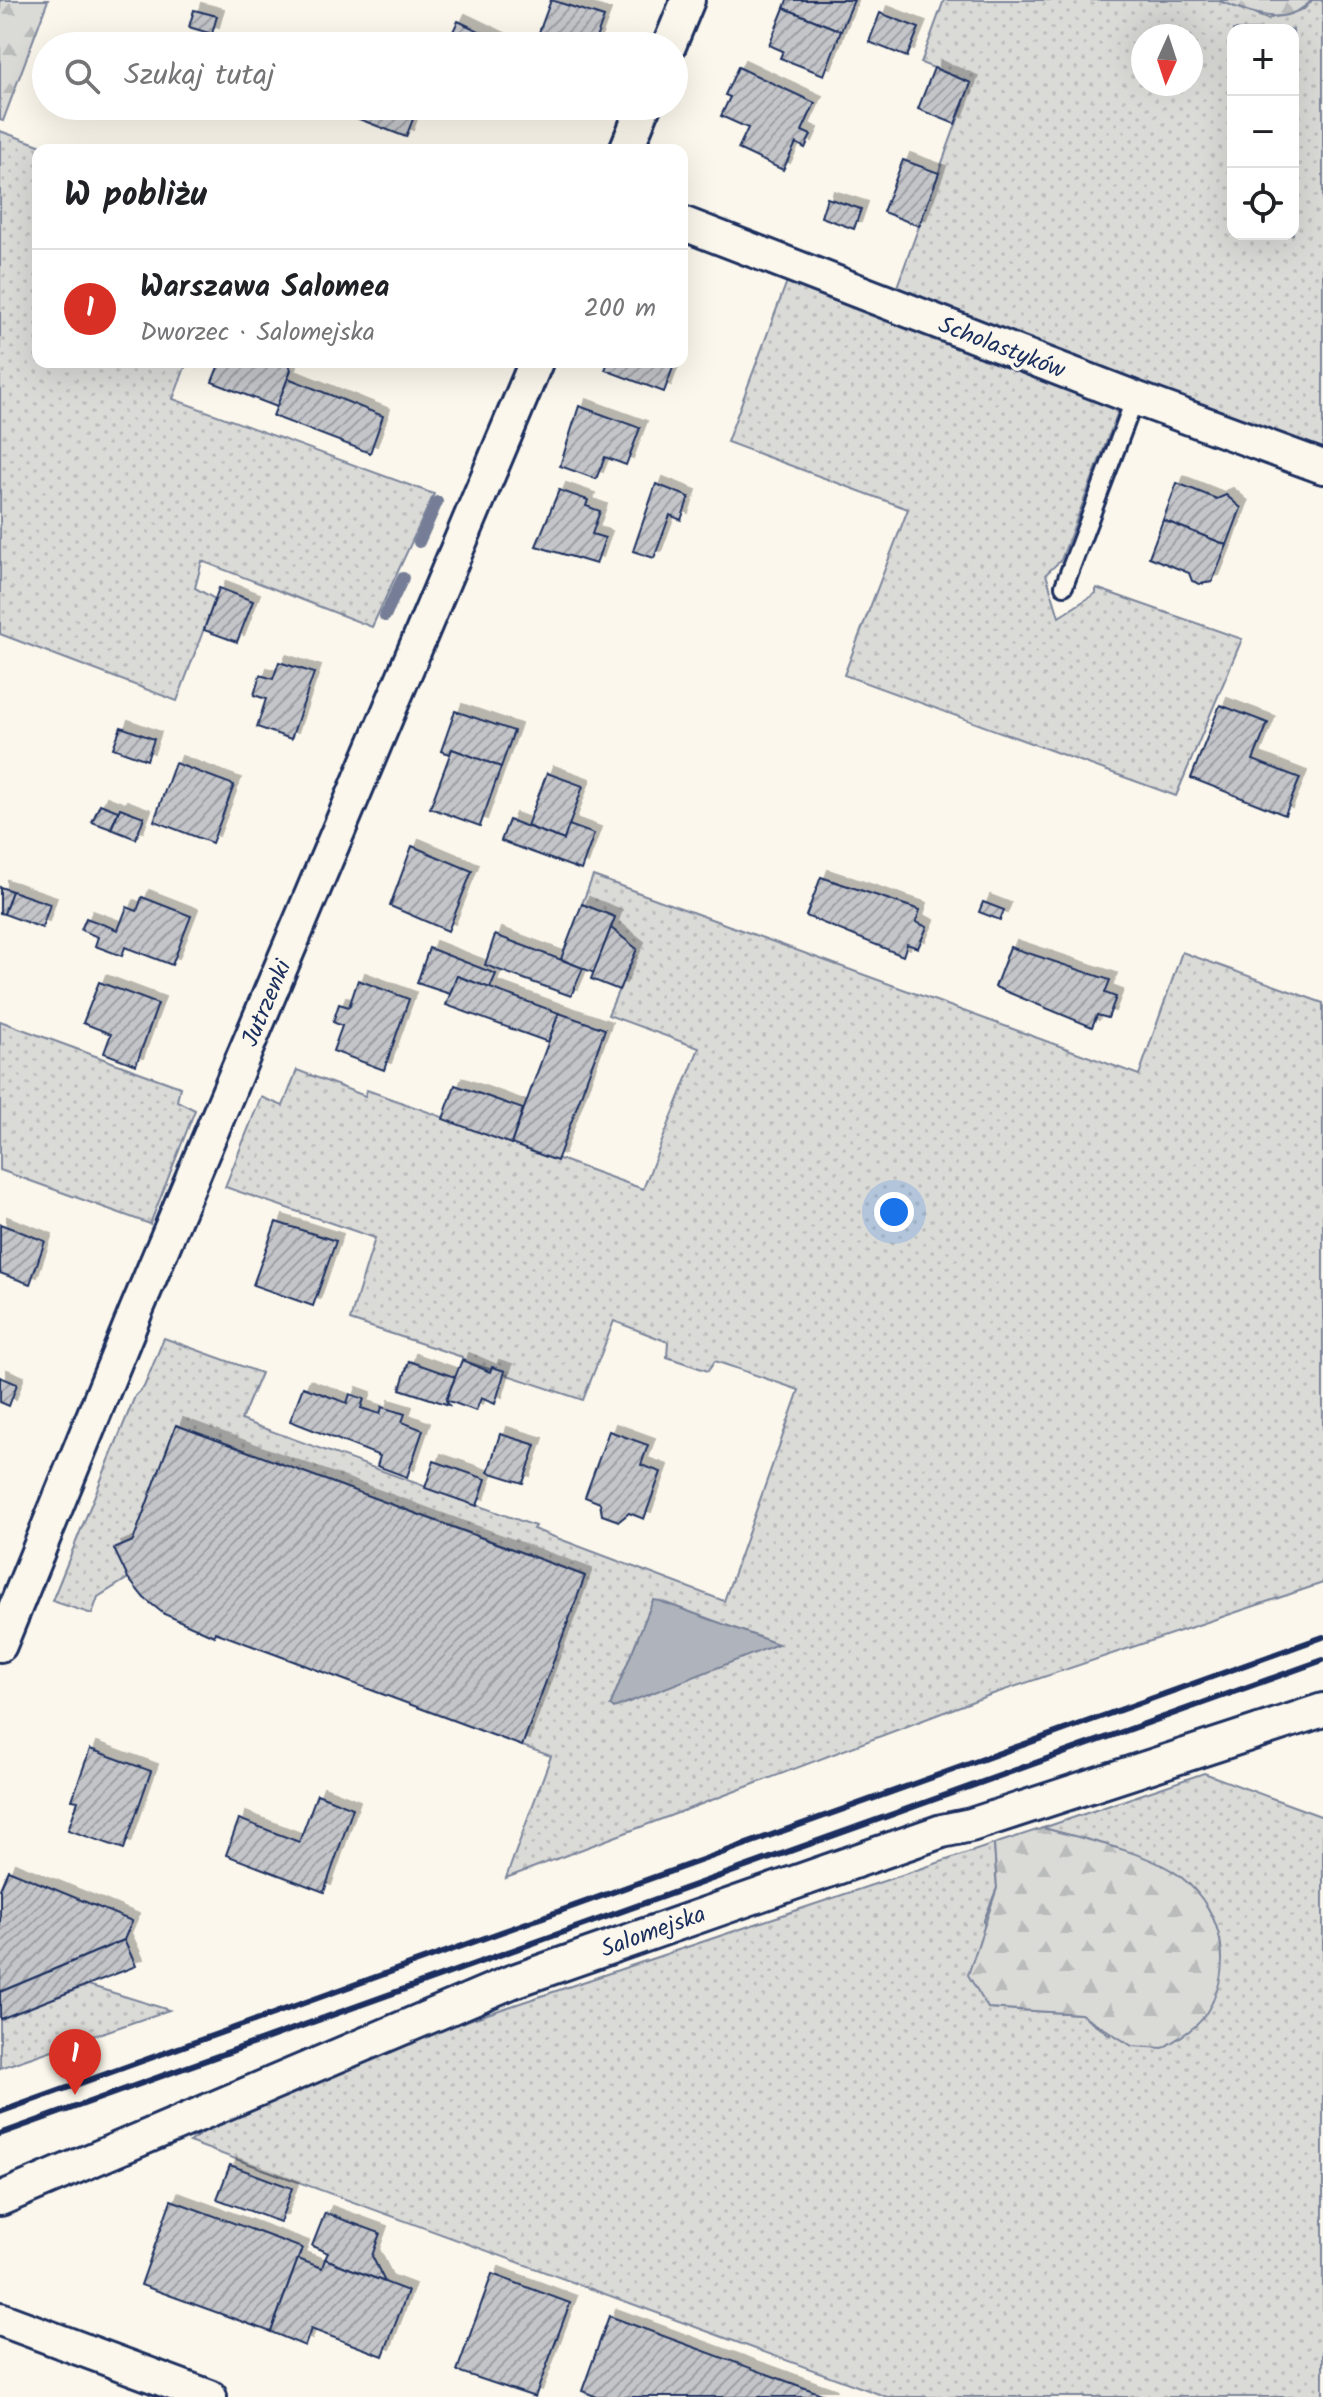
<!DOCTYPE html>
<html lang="pl">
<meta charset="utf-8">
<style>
body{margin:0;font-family:Kalam,sans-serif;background:#f2f2f2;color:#202124}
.controls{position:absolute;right:24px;top:24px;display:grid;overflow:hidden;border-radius:16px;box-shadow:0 8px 32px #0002}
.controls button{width:72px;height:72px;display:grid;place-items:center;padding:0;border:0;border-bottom:2px solid #e0e0e0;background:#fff;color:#202124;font:40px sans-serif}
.compass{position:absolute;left:1131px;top:24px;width:72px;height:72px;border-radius:50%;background:#fff;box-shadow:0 8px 32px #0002;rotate:183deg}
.you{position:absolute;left:894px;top:1212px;width:28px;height:28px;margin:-20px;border:6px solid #fff;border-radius:50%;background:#1a73e8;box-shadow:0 0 0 12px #1a73e833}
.badge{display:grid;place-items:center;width:52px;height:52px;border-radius:50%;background:#d93025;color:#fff;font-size:26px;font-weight:700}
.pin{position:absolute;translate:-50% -66px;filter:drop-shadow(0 2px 4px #0008)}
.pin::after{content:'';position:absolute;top:42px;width:28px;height:24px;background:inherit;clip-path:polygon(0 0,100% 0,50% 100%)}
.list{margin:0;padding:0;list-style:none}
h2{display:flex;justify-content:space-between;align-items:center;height:104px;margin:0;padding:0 32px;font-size:34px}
h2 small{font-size:26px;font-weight:400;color:#757577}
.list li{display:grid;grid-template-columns:52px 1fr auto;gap:24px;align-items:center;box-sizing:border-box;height:120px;padding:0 32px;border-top:2px solid #e0e0e0}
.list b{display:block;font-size:30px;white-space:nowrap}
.list p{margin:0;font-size:26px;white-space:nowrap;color:#757577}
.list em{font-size:26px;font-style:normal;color:#757577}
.icon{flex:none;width:44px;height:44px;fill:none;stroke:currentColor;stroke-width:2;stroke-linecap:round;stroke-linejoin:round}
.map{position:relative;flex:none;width:1323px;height:2397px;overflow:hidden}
.search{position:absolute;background:#fff;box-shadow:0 8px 32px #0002;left:32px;top:32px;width:656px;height:88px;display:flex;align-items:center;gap:20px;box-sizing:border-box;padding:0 28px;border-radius:44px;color:#757577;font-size:30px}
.panel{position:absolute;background:#fff;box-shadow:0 8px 32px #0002;left:32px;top:144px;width:656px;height:224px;border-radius:16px}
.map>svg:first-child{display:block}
.grass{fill:url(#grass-dots);stroke:#7a849a;stroke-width:2;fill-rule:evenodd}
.forest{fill:url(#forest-firs);stroke:#7a849a;stroke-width:2}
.water{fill:#afb3bb;stroke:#747e96;stroke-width:2}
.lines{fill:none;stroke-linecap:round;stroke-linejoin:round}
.stream{stroke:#747e96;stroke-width:12}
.building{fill:url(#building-hatch);stroke:#1b2f5e;stroke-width:2;filter:url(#shadow)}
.service-casing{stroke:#1b2f5e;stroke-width:22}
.minor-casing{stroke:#1b2f5e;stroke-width:38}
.service{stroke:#fbf7ec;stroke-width:16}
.minor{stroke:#fbf7ec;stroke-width:32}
.rail{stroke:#1b2f5e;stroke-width:6}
.labels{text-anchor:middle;stroke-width:7;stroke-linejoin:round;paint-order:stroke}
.street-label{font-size:24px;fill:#1b2f5e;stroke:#fbf7ec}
</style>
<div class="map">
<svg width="1323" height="2397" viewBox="0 0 1323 2397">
<defs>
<pattern id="grass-dots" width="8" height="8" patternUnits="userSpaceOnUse" patternTransform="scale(2)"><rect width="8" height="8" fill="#dadad7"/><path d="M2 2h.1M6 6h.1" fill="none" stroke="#babbbb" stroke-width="1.8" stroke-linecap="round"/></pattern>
<pattern id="forest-firs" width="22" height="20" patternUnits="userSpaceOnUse" patternTransform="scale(2)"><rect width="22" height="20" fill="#dadad7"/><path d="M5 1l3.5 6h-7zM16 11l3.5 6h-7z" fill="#babbbb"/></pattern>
<pattern id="building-hatch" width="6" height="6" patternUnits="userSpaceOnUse" patternTransform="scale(2)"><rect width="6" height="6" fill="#c3c5c9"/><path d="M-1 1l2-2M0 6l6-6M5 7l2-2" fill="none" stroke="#9ea0a6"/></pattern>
<filter id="shadow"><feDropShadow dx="7" dy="-7" stdDeviation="0" flood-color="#0004"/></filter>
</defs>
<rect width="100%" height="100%" fill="#fbf7ec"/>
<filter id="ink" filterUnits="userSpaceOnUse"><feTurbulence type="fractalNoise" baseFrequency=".0125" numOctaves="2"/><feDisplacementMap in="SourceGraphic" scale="16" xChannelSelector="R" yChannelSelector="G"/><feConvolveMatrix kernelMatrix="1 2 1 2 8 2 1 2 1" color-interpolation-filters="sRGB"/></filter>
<g filter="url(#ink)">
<g class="grass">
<path d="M944,0H1217L1267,19L1304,9L1312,0H1323V454L894,295L971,83L921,63ZM1233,30H1293V234H1233ZM1143,36H1191V84H1143Z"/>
<polygon points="0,131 53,150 38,150 38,362 187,362 173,399 434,494 372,627 202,561 195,588 215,599 177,701 0,634"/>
<polygon points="789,276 1121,404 1061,560 1046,574 1059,617 1096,593 1096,588 1242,639 1176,796 844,675 908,509 727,442"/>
<polygon points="593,876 1139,1075 1182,952 1323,1003 1323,1583 984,1697 506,1878 551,1756 522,1746 584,1575 176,1425 133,1541 115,1549 128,1578 98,1597 92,1614 52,1601 135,1396 144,1387 164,1338 261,1373 241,1420 535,1526 533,1529 724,1601 799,1390 715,1361 708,1371 667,1357 668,1342 614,1321 583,1400 462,1360 462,1357 350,1320 375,1238 225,1187 261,1097 283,1106 297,1070 365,1096 367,1090 643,1189 699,1048 608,1015 636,949 611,928 615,917 582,904"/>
<polygon points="0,1021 180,1087 177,1101 195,1110 150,1224 0,1170"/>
<polygon points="1204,1773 1323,1817 1323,2397 887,2397 189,2142 234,2112 392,2046 994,1844 997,1888 984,1920 988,2008 1081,2014 1110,2035 1118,1848 1043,1828"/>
<polygon points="88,1985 169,2010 0,2068 0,2019"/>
</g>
<g class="forest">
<polygon points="0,0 48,0 3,121 0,120"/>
<path d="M1217,0H1312C1283,30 1250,12 1217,0Z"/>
<path d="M1043,1828C1081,1838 1151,1853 1181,1877C1225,1912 1236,1973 1202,2019C1194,2030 1175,2040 1163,2048L1132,2046L1081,2014L988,2008L968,1975L997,1888L994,1844Z"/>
</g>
<polygon class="water" points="653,1600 660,1601 778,1644 614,1708 610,1706"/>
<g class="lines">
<g class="stream">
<polyline points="419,542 437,502"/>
<polyline points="385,616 403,578"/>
</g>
</g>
<g class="building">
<polygon points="551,0 604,17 593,46 534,46"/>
<polygon points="787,0 854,0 841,31 784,8"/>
<polygon points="784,8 841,31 824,75 780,58 783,51 769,45"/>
<polygon points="194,10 217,16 212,34 189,27"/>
<polygon points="880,13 919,28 907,57 869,42"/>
<polygon points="458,21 504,43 502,46 446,46"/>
<polygon points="738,67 815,103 802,131 811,135 805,148 796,143 783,170 738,149 748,128 721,116 730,97 725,95"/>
<polygon points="934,68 971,83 955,124 918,109"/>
<polygon points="325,106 418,106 406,137"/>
<polygon points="903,160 939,173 919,226 883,212"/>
<polygon points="827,198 861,209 854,229 821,217"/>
<polygon points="220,362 288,362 291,370 277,407 212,382"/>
<polygon points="608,362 675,362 664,392 605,370"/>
<polygon points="288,378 383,416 370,453 273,416"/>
<polygon points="579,406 640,428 626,465 605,457 596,479 560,466"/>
<polygon points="1177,483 1217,499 1226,495 1241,508 1227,545 1163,520"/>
<polygon points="656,484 689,497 681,520 670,515 654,558 633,551"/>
<polygon points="559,490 588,500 586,506 600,511 592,534 605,538 596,564 536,546"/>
<polygon points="1163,520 1227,545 1212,582 1200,584 1192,581 1189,573 1149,557"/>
<polygon points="219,588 253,601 237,642 204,630"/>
<polygon points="279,662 314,673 291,739 257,727 266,699 254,695 260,675 273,679"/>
<polygon points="1220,705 1268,723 1253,760 1300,778 1285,815 1191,778"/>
<polygon points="455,711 514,731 501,767 452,749 450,754 441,751"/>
<polygon points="121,727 154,739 147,760 113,748"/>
<polygon points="452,749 501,767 480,826 430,808"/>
<polygon points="175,763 234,785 212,843 154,821"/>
<polygon points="547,773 583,786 564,840 527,826"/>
<polygon points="100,804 118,811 111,829 92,822"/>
<polygon points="120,808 144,817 136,839 111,829"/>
<polygon points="509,820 564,840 569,825 594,834 581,870 501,841"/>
<polygon points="412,846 472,871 448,931 390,906"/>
<polygon points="821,877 920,910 916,922 927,927 918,948 907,944 903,956 806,916"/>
<polygon points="0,887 12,891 4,914 0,913"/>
<polygon points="12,891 50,904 42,928 4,914"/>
<polygon points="142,897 191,916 172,965 125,947 122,956 95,946 98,937 81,930 86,918 118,930 127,907 137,911"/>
<polygon points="983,902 1004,910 1000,920 979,912"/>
<polygon points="582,904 615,917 594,973 561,959"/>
<polygon points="611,928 637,949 619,990 591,979"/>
<polygon points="495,935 583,968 571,996 485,965"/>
<polygon points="1010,947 1110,980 1105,993 1116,997 1108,1018 1097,1015 1092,1027 995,987"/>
<polygon points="429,948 496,974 490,988 457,976 450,994 417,983"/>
<polygon points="457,976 559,1013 548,1042 446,1005"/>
<polygon points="358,980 409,999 384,1070 333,1051 342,1026 333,1022 339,1004 349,1007"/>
<polygon points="99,982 158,1004 136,1065 104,1053 111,1034 83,1023"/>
<polygon points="559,1013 605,1029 557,1161 511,1144"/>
<polygon points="455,1085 523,1109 511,1144 443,1119"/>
<polygon points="276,1222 336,1241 313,1306 253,1285"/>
<polygon points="0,1224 45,1241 30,1284 0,1273"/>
<polygon points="462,1360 490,1372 492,1367 505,1371 495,1404 481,1398 476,1411 446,1400"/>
<polygon points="409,1361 455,1377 446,1400 449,1405 400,1389"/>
<polygon points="0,1377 17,1384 9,1406 0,1402"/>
<polygon points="303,1387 347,1403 350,1394 364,1399 361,1408 380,1414 382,1407 405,1414 402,1422 423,1430 407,1477 377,1466 380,1456 290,1421"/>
<polygon points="176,1425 585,1576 522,1746 215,1632 214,1636 164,1614 144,1598 128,1578 114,1549 133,1541"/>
<polygon points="609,1431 648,1445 641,1465 661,1472 644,1519 629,1513 619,1521 602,1515 600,1503 585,1497"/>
<polygon points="500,1434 536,1445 523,1483 488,1472"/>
<polygon points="434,1461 486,1479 477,1506 425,1488"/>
<polygon points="90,1749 151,1771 124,1849 68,1830 78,1801 72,1800"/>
<polygon points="317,1794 353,1808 324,1892 226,1855 239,1819 299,1842"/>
<polygon points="8,1870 132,1921 124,1940 0,1992 0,1889"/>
<polygon points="124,1940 136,1966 0,2019 0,1992"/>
<polygon points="230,2165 292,2188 280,2222 217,2199"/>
<polygon points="171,2200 302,2248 271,2332 141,2285"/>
<polygon points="325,2213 380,2233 372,2256 385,2282 325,2259 328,2253 312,2246"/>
<polygon points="298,2259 322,2268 325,2259 408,2291 383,2356 311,2329 305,2346 271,2332"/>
<polygon points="492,2274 570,2303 535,2397 457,2371"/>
<polygon points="609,2316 797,2385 830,2397 597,2397 582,2391"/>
</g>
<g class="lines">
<defs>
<polyline id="service" points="1064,586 1135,398"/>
<g id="minor">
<polyline points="669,46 688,0"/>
<polyline points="626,150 644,106"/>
<polyline points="682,223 1135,398 1323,467"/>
<polyline points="0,1645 136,1311 536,362"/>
<polyline points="0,2199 511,1982 942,1831 971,1825 1323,1710"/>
<polyline points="0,2319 210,2397"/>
</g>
</defs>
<use href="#service" class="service-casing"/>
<use href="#minor" class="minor-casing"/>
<use href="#service" class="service"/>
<use href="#minor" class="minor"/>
<g class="rail">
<polyline points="0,2112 1323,1637"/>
<polyline points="0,2134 1323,1660"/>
</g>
</g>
</g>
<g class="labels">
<g class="street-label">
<text transform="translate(1002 347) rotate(21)" y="8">Scholastyków</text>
<text transform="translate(266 1003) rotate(-67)" y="8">Jutrzenki</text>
<text transform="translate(653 1931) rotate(-20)" y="8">Salomejska</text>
</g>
</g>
</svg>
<div class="controls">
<button>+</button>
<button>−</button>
<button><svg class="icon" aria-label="locate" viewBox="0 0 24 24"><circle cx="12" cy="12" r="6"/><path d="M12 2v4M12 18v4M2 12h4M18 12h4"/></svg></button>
</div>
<svg class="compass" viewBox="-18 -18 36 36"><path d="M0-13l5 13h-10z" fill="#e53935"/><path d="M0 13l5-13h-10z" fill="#757577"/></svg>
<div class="you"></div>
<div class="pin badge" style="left:75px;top:2095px">1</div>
<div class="search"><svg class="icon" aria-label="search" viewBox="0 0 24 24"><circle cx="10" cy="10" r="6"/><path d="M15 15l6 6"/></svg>Szukaj tutaj</div>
<section class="panel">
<h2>W pobliżu<small></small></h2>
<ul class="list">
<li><span class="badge">1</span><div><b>Warszawa Salomea</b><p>Dworzec · Salomejska</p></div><em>200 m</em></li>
</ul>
</section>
</div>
